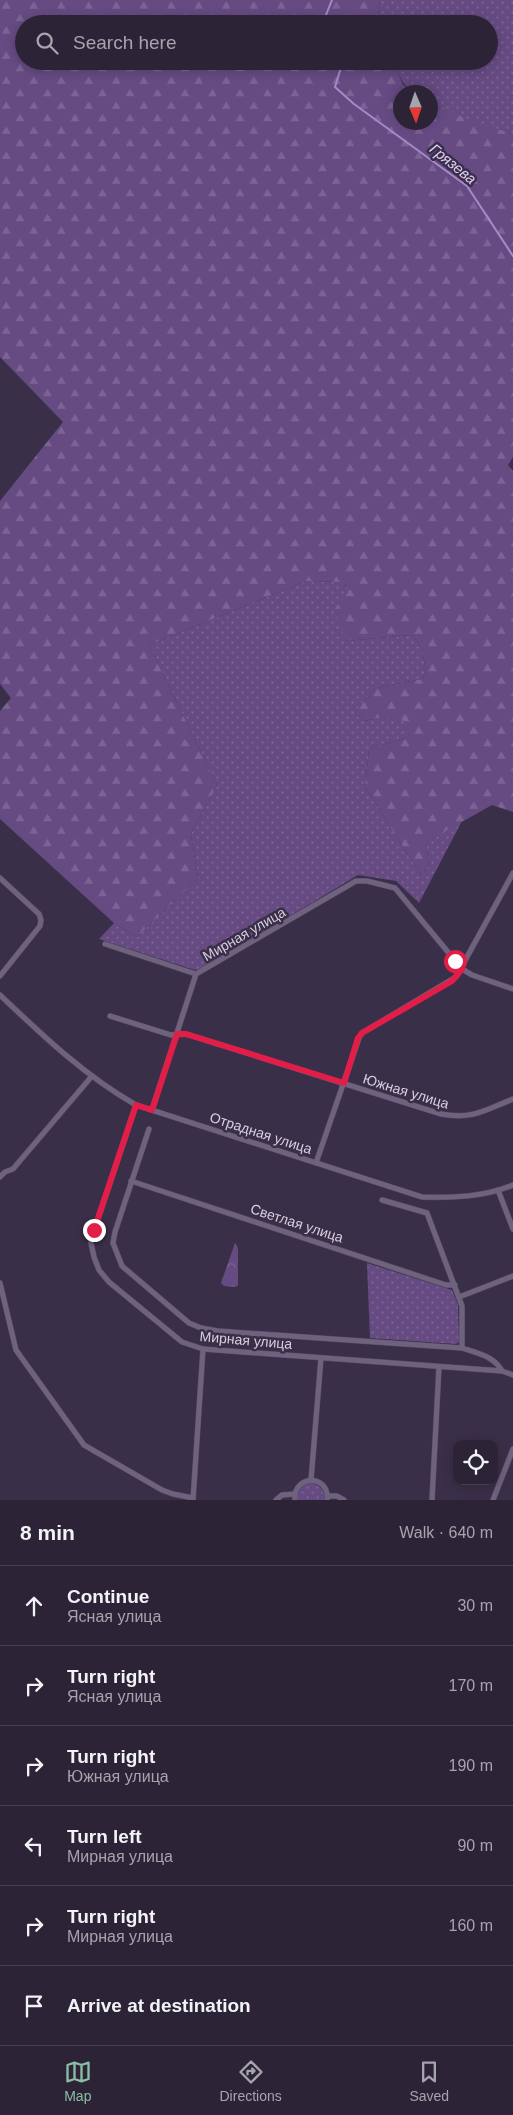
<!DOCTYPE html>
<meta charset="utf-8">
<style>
body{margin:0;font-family:Arial,sans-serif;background:#342b3e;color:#f1f3f6}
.controls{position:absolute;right:15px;bottom:15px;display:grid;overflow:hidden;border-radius:10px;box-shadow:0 2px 12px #0003}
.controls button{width:45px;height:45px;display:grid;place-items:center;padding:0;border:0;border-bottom:1px solid #484051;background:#2c2336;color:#f1f3f6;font:25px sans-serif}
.compass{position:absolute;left:393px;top:85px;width:45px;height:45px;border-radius:50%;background:#2c2336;box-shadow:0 2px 12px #0003;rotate:178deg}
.stop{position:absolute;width:15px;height:15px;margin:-11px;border:4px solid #e11d48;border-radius:50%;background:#fff}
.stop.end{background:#e11d48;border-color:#fff;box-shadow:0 1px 5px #0008}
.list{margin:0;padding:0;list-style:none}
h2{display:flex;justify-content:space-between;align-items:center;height:65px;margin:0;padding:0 20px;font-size:21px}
h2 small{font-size:16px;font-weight:400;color:#a6a4ad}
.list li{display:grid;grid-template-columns:32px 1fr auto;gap:15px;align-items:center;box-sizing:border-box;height:80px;padding:0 20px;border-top:1px solid #484051}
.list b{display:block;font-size:19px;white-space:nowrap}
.list p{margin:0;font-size:16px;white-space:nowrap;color:#a6a4ad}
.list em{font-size:16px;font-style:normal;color:#a6a4ad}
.icon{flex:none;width:28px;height:28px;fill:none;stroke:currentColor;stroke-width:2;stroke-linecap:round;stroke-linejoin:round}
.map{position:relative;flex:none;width:513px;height:1500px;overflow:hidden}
.search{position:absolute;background:#2c2336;box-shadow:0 2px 12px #0003;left:15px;right:15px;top:15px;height:55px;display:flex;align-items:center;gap:12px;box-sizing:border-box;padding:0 18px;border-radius:28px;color:#a6a4ad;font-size:19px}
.sheet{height:545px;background:#2c2336}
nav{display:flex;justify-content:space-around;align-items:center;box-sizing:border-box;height:70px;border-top:1px solid #484051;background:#2c2336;font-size:14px;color:#a6a4ad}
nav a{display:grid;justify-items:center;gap:2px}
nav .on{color:#8abfa5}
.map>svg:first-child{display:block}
.grass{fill:url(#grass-dots)}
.forest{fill:url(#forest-firs)}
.park{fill:url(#park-crowns)}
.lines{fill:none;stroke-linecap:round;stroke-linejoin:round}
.stream{stroke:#a789c8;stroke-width:2}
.minor-casing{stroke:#554b60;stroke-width:6}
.minor{stroke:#6e627e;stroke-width:5}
.route{stroke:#e11d48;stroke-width:6}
.labels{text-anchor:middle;stroke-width:5;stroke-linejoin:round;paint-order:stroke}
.street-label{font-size:14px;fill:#d7d0e0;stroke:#3a2f48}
.water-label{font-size:15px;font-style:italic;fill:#e0ccf8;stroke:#3a2f48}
</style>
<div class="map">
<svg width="513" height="1500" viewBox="0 0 513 1500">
<defs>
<pattern id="grass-dots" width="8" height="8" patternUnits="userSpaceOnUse" patternTransform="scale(1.25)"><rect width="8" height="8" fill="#664b83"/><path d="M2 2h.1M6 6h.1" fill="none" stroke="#7b6494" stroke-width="1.8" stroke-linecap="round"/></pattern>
<pattern id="forest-firs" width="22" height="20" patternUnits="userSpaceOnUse" patternTransform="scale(1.25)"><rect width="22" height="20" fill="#664b83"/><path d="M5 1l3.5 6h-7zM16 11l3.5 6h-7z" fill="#7b6494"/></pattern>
<pattern id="park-crowns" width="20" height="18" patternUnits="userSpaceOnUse" patternTransform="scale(1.25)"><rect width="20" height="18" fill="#664b83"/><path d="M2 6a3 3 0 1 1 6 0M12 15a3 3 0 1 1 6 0" fill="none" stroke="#7b6494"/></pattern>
</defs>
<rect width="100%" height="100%" fill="#3a2f48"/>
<g class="grass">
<path d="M380,0H513V134C485,126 455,118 431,102L430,92C404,92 403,84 393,61H489V24H377Z"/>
<polygon points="306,581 341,582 351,590 346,641 412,635 422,649 426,672 422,679 375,688 355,713 364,721 383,717 405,720 405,738 369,749 365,787 421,875 429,866 426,842 462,821 419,903 396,881 358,875 202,969 195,970 99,939 114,923 137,937 198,878 191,834 217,785 149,645"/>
<polygon points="367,1263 452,1290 458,1305 459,1342 456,1344 370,1338"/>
<path d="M310,1483C320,1484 325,1490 324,1500H298C297,1491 301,1484 310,1483Z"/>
</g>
<polygon class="forest" points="0,0 380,0 377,24 24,24 24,61 393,61 403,85 415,92 400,92 400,122 430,122 431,102 469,120 513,134 513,457 508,465 513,471 513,812 492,805 426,842 429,866 421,875 365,787 369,749 405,738 405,721 383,717 364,721 355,713 375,688 422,679 426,672 422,649 412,635 345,641 335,609 344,593 350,589 341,582 306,581 149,645 217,785 191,834 198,878 137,937 114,923 0,819 0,711 11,698 0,684 0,501 63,422 0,357"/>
<polygon class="park" points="235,1243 238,1248 238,1285 236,1287 224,1286 221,1283"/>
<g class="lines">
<g class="stream">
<polyline points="326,24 324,20 332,0"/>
<polyline points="343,61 335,87 354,104 467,186 513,256"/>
</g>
<defs>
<g id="minor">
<polyline points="0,878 39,914 41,920 40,926 0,976"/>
<polyline points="105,944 196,974"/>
<path d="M0,995C42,1035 85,1076 136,1105L422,1197C453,1198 484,1197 513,1185"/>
<path d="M110,1016L171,1035L186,1034L441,1114C472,1120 485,1110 513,1099"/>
<polyline points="136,1105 94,1231 91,1243 94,1257 99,1270 109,1282 182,1342 203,1349 502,1371 513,1375"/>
<polyline points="152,1110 196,974 356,881 367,881 395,888 462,969 472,975 513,989"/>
<path d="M149,1129L115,1232L113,1243L122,1266L189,1323L201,1328L218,1331L462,1348C477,1353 494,1356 502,1371"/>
<polyline points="316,1163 359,1038 362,1033 456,977 513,873"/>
<polyline points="0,1177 5,1172 13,1169 92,1076"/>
<polyline points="131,1181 446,1285 455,1285"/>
<polyline points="498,1190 513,1229"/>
<polyline points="382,1200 427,1213 462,1306 462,1348"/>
<polyline points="0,1283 16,1350 84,1445 162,1490 173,1494 193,1498"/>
<polyline points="459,1297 513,1276"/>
<polyline points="311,1480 321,1358"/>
<polyline points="328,1496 337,1496 344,1500"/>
<polyline points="193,1500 203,1349"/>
<polyline points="276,1500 282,1495 295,1494"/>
<path d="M295,1500C293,1474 330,1474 327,1500"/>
<polyline points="432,1500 439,1367"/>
<polyline points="493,1500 513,1449"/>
</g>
</defs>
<use href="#minor" class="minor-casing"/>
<use href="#minor" class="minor"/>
</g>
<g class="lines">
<polyline class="route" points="94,1230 136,1105 152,1110 177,1034 186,1034 344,1083 358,1038 362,1033 452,981 462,969 455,961"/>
</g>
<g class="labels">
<g class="street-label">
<text transform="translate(244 934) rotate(-30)" y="5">Мирная улица</text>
<text transform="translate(406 1091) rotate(17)" y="5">Южная улица</text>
<text transform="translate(261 1133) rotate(18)" y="5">Отрадная улица</text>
<text transform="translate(297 1223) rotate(18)" y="5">Светлая улица</text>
<text transform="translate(246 1340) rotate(5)" y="5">Мирная улица</text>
</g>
<g class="water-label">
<text transform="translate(453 164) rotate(39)" y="5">Грязева</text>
</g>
</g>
</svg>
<div class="controls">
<button><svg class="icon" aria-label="locate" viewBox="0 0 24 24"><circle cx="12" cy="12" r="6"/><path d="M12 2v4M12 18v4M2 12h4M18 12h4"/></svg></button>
</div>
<svg class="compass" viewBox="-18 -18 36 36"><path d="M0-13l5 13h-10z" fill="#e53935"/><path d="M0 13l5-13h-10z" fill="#a6a4ad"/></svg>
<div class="stop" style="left:455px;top:961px"></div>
<div class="stop end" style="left:94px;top:1230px"></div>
<div class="search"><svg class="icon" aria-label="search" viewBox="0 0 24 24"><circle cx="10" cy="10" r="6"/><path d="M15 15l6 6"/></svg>Search here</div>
</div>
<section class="sheet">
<h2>8 min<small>Walk · 640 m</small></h2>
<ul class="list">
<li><svg class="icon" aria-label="ahead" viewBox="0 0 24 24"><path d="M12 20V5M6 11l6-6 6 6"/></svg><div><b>Continue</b><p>Ясная улица</p></div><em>30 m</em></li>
<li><svg class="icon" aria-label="right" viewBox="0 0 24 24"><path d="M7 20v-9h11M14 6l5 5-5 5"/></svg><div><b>Turn right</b><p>Ясная улица</p></div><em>170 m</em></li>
<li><svg class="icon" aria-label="right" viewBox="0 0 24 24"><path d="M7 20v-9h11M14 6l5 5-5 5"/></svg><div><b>Turn right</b><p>Южная улица</p></div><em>190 m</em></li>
<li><svg class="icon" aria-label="left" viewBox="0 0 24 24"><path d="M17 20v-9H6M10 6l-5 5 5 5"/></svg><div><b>Turn left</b><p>Мирная улица</p></div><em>90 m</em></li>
<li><svg class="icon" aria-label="right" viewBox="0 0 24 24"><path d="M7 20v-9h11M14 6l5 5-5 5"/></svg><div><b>Turn right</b><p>Мирная улица</p></div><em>160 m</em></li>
<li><svg class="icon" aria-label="arrive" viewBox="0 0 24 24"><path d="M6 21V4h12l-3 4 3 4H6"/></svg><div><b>Arrive at destination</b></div></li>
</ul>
</section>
<nav>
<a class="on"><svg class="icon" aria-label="map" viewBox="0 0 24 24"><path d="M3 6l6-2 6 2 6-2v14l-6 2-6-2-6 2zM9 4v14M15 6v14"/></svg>Map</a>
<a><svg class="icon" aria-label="directions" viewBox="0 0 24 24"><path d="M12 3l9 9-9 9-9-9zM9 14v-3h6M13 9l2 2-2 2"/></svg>Directions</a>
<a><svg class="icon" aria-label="saved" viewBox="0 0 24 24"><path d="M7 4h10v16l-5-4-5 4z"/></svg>Saved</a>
</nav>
